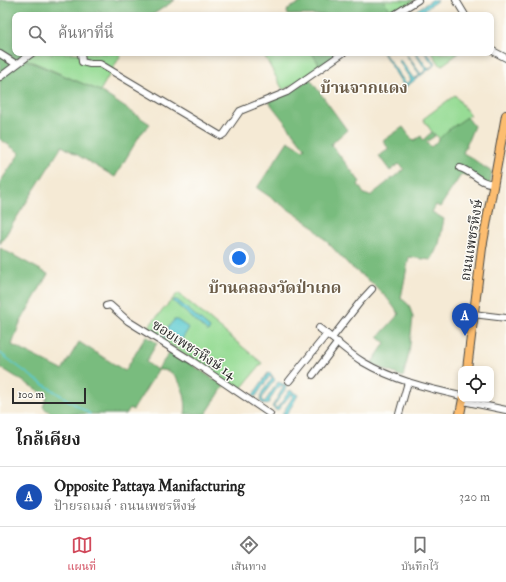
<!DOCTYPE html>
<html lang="th">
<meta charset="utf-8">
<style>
body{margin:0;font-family:"IM FELL Double Pica","Noto Serif Thai",serif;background:#f6f6f6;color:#222}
.controls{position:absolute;right:12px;bottom:12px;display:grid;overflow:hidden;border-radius:8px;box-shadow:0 2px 6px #0003}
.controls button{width:36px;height:36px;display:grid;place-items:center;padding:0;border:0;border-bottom:1px solid #e0e0e0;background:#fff;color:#222;font:20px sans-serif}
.scale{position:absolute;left:12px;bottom:10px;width:74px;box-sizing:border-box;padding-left:4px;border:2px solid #2b2b2b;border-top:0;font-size:11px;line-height:14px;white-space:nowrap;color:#2b2b2b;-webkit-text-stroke:3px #fdfcf7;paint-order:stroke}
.you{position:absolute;left:239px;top:258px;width:14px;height:14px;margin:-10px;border:3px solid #fff;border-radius:50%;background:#1a73e8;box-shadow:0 0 0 6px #1a73e833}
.badge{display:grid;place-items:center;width:26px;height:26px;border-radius:50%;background:#d1495b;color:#fff;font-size:13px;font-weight:700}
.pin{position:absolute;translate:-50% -33px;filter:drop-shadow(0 1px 2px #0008)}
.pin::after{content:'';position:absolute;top:21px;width:14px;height:12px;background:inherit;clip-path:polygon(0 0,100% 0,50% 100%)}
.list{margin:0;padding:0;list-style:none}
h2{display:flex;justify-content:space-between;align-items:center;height:52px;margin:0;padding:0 16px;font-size:17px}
h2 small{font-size:13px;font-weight:400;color:#767676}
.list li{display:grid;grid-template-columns:26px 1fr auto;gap:12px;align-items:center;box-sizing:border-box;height:60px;padding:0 16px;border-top:1px solid #e0e0e0}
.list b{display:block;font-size:15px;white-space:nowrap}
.list p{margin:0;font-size:13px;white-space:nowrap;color:#767676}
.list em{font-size:13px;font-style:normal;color:#767676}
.icon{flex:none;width:22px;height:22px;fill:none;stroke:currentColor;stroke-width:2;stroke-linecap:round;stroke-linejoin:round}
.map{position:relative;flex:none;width:506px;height:414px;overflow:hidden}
.search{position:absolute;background:#fff;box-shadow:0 2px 6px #0003;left:12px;right:12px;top:12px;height:44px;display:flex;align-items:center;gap:10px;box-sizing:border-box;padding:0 14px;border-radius:8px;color:#767676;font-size:15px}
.sheet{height:112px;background:#fff}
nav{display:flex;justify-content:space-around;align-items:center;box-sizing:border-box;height:56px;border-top:1px solid #e0e0e0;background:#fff;font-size:11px;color:#767676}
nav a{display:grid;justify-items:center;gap:2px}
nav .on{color:#d1495b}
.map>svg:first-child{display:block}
.green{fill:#97dc95;stroke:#618460}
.forest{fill:#79bc7e;stroke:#527454}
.water{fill:#5ccad0;stroke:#447a7e}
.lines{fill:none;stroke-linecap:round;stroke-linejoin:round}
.stream{stroke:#5ccad0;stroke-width:1.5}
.minor-casing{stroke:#494844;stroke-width:8}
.major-casing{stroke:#494844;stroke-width:10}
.minor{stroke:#fff;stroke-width:6}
.major{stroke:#fcbd6f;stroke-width:8}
.labels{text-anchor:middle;stroke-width:3;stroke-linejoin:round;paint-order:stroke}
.street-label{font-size:14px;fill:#2b2b2b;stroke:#fdfcf7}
.quarter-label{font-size:16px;font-weight:bold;fill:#6a5b47;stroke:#fdfcf7}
</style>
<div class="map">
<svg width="506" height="414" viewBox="0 0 506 414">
<rect width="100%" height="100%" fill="#fdfcf7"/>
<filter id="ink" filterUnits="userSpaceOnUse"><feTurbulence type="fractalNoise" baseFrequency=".025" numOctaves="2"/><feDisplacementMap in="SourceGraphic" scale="8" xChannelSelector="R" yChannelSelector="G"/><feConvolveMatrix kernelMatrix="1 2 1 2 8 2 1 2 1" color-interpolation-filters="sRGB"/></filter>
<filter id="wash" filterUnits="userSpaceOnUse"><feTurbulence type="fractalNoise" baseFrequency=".012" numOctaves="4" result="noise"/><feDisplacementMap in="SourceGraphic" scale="16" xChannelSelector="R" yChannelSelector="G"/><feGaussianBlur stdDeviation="0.9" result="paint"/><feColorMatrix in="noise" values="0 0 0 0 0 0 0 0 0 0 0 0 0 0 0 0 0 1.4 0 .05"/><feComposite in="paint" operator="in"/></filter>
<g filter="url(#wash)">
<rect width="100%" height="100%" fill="#f5ead5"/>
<g class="green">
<polygon points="0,0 175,0 152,15 15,15 15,53 122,53 100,91 33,62 0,50"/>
<polygon points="383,0 415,0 393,14"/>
<polygon points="263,53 312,53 321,67 298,82 283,90"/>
<polygon points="432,53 459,53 441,66"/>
<polygon points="455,95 470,115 447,131 440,139 432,132 423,119"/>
<polygon points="178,293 262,363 239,391 146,329"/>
</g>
<g class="forest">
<polygon points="0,0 175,0 152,15 101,15 99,10 93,15 15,15 15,53 23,53 19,57 100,91 150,124 140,135 115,177 62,146 0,244 0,182 20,153 0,139"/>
<polygon points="306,0 383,0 392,12 389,15 288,15 287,12 288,9"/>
<polygon points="312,53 340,53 321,67"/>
<path d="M310,79L347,130L331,144L360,182L358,184L364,194L370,196L404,169L399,164L390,171L379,156L389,149L383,141L403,127L413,141L421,136L423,140L432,132L435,136L426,142L431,147L447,131L467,117L474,126L463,153C474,158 481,166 492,172L490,186L467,175H461L440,207L436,205L432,212L444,219L439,244L431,260L409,257L401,298L409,305L413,317L409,353L403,377L371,364L385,343L378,337L399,314L387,298L372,283L350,266L310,224L257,188L288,141L303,150L305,148L269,102Z"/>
<path d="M0,248L48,274L19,325L12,345L62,370L79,342L125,371L146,336L157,343L146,362L157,370L171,351L224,386L206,414H185C188,401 181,376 168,371C165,370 161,370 158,370L133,410L130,408L126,414H52L43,407L47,396L0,367Z"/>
</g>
<g class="water">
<polygon points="432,0 438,0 417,15 409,15"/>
<polygon points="383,53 384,53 406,84 411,80 398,60 400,60 414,79 420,75 406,55 407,55 421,74 426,70 415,53 417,53 428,69 434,65 425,53 427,53 436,64 407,86 404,86"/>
<polygon points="174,300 177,300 210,328 208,332 173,301"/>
<polygon points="174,320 177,320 189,328 179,344 163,336 165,331"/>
<path d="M268,373L271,374L275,380L266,391L262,399L264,402L266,400L278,382L286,385V388L274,406L275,408L278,407L290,390L298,395L287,414H282L292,398L293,394H291L277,411L272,407L284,386L282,385C274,389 272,398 267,405L262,403L260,400L262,392L272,379L271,376L269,377L256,396L254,397L253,395Z"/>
</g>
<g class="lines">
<polyline class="stream" points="0,353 35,379 90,414"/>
</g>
</g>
<g filter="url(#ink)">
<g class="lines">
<defs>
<g id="minor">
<polyline points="456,0 465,15"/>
<polyline points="394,15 418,0"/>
<polyline points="491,50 506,58"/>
<polyline points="81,53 82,62 90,64 100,64 221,136 224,134 240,111 287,92 343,53"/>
<polyline points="0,54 16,64"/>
<polyline points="0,77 32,53"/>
<path d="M460,168C472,171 481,185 494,183"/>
<polyline points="106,306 110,305 128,321 192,361 270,414"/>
<polyline points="473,314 506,318"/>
<path d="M319,328C334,339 348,353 363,362C393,380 427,388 461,396"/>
<polyline points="332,338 360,302 372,289"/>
<polyline points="313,375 338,342"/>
<polyline points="289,381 327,334"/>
<polyline points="463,401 506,410"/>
<polyline points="399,414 408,382"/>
</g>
<g id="major">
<polyline points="467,369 482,248 506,115"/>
<polyline points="460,414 463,399"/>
</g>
</defs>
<use href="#minor" class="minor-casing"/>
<use href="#major" class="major-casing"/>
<use href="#minor" class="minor"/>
<use href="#major" class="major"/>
</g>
</g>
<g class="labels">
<g class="street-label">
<text transform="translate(471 240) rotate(-81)" y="5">ถนนเพชรหึงษ์</text>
<text transform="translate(194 349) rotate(33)" y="5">ซอยเพชรหึงษ์ 14</text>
</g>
<g class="quarter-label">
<text x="364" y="93">บ้านจากแดง</text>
<text x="275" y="293">บ้านคลองวัดป่าเกด</text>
</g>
</g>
</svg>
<div class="controls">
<button><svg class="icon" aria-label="locate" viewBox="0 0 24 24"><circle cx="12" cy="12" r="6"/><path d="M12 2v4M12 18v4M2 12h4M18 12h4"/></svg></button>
</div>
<div class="scale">100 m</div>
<div class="you"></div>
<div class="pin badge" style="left:465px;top:336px;background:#1a4fb4">A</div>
<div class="search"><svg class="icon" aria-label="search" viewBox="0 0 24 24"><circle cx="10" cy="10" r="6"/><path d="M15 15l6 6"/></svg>ค้นหาที่นี่</div>
</div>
<section class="sheet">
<h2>ใกล้เคียง<small></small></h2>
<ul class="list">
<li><span class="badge" style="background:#1a4fb4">A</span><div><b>Opposite Pattaya Manifacturing</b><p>ป้ายรถเมล์ · ถนนเพชรหึงษ์</p></div><em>320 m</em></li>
</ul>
</section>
<nav>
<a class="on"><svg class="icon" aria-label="map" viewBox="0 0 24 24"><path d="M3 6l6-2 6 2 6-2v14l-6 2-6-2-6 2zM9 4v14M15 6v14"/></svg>แผนที่</a>
<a><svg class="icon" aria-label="directions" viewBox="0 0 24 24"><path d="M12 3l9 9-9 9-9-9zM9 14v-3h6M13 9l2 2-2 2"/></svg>เส้นทาง</a>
<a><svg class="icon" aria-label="saved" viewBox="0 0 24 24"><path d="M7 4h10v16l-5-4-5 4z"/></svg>บันทึกไว้</a>
</nav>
